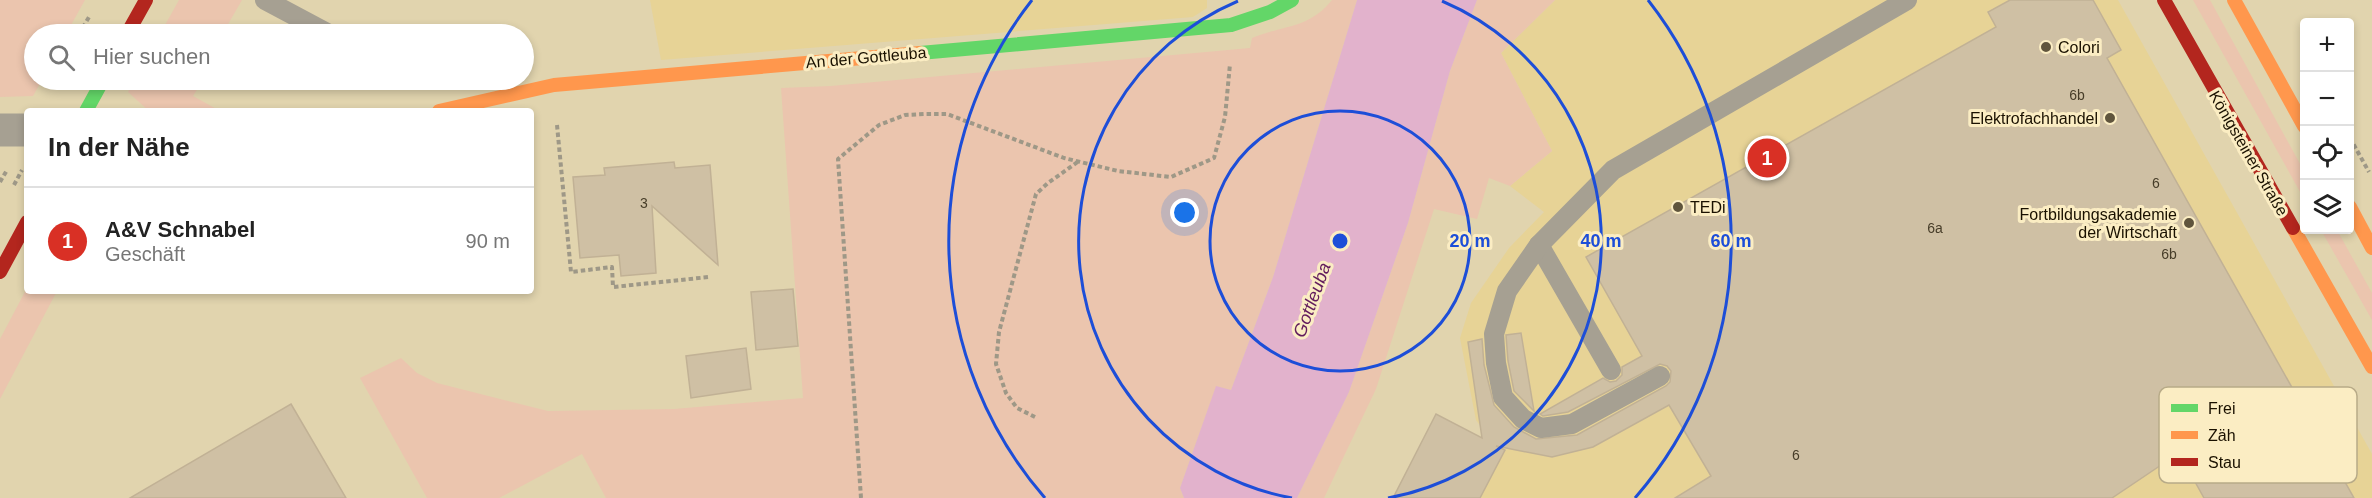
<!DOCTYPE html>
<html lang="de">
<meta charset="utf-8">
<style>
body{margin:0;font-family:Helvetica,sans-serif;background:#f6f6f6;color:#222}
.controls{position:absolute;right:18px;top:18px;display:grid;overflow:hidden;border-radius:6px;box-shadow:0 3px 9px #0003}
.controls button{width:54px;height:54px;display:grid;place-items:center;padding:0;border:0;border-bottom:2px solid #e0e0e0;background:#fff;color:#222;font:30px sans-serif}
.you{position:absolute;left:1185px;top:213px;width:21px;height:21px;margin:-15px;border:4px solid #fff;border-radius:50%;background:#1a73e8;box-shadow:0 0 0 9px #1a73e833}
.badge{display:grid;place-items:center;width:39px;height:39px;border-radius:50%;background:#d93025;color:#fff;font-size:20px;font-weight:700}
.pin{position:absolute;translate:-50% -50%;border:3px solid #fff;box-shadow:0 2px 6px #0006}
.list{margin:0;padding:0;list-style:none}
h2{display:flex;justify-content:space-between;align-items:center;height:78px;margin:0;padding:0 24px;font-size:26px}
h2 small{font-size:20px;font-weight:400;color:#767676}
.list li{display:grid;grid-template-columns:39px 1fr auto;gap:18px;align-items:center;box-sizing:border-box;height:108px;padding:0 24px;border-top:2px solid #e0e0e0}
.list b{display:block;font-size:22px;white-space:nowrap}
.list p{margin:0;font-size:20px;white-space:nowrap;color:#767676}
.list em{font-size:20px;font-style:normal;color:#767676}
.icon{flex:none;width:33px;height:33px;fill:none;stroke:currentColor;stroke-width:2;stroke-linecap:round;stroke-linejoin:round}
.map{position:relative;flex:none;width:2372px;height:498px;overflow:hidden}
.search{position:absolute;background:#fff;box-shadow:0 3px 9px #0003;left:24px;top:24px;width:510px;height:66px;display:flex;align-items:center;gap:15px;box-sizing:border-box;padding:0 21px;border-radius:33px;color:#767676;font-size:22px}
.panel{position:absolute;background:#fff;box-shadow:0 3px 9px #0003;left:24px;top:108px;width:510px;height:186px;border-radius:6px}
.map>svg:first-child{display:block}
.built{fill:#e7d396}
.green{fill:#ebc5ae}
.water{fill:#e2b2cc}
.building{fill:#cfc0a4;stroke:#c1b195;stroke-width:1.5}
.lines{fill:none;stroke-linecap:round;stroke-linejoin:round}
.path{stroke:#9e9887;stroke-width:4;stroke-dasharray:4.5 3;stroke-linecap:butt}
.lane{stroke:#a6a092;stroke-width:20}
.street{stroke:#a6a092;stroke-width:33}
.fast{stroke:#63d668;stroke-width:14}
.slow{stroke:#ff974d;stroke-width:14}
.jam{stroke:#b3261e;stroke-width:14}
.ring{fill:none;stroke:#1d4ed8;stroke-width:3}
.poi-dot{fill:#60553d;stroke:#fbedc3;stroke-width:2}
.labels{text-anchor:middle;stroke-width:6;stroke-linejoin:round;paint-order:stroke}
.number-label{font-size:14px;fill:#473d29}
.poi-label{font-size:16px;fill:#1a1100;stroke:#fbedc3;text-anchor:start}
.street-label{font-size:16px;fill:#1a1100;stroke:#fbedc3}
.water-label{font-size:18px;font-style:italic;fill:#621c5d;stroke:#fbedc3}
.key{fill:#fbedc3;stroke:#b8ab88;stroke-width:1.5}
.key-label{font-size:16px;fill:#1a1100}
.centre{fill:#1d4ed8;stroke:#fbedc3;stroke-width:3}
.ring-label{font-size:18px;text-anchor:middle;font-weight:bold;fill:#1d4ed8;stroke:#fbedc3;stroke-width:6;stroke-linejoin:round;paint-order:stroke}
</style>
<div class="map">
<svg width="2372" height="498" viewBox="0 0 2372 498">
<rect width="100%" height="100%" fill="#e1d4ae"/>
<g class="built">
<polygon points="650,0 1207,0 1207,8 1193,17 661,60"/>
<polygon points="1555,0 2118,0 2372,454 2372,498 1480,498 1505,450 1488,437 1476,420 1460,338 1471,303 1509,248 1544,212 1510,186 1552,151 1501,53"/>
</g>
<g class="green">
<polygon points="0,0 85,0 66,34 34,34 34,80 42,80 33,96 0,97"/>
<polygon points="179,0 242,0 223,33 225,34 160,34"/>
<path d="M1332,0H1357L1273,277L1231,390L1216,387L1180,488L1184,498H606L582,454L499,498H427L360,378L401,358L417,373L437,383L548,411L674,409L803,398L781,88L831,86L1250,48L1252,38C1283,25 1309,29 1332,0Z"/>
<polygon points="1477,0 1555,0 1501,53 1552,151 1510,186 1489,178 1477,219 1434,209 1376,389 1324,498 1297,498 1349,392 1408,223 1450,71"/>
<polygon points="2193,0 2210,0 2304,171 2304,199"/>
<polygon points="135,80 203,80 193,96 220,111 149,111 128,92"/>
<polygon points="2321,230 2337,230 2372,293 2372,320"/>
<polygon points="27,288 27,291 57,291 0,399 0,339"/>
</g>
<polygon class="water" points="1357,0 1477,0 1450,71 1408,223 1349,392 1297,498 1184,498 1180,488 1216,386 1231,390 1273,277"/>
<g class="building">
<polygon points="2010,0 2093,0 2121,50 2107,58 2354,498 2204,498 2179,453 2112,498 1675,498 1711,476 1669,405 1593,447 1552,457 1496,446 1505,450 1480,498 1393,498 1436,414 1482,438 1468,342 1482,339 1484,365 1494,405 1514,427 1536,439 1577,435 1666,386 1670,382 1671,371 1667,366 1660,364 1568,412 1543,416 1540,414 1603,378 1610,382 1616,381 1622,375 1622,367 1642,356 1586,257 1996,27 1988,12"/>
<polygon points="674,162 675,168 710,165 718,265 652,206 656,273 621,276 619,255 580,258 573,177 605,175 604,168"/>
<polygon points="793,289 798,346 756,350 751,292"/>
<polygon points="1521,333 1534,411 1514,391 1508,361 1506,335"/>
<polygon points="746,348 751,389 691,398 686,356"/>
<polygon points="291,404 346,498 130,498"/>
</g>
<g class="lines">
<g class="path">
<polyline points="79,34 89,17"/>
<polyline points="557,125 571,272 612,267 613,287 709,277"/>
<polyline points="2350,138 2369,172"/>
<polyline points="0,182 7,170"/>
<polyline points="14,185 22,170"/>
<polyline points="1035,417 1017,408 1006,393 996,364 999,332 1036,194 1048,183 1079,161"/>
<polyline points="861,498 838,159 879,125 905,115 926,114 947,114 1064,158 1118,171 1171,177 1214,158 1225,117 1230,64"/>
</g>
<g class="lane">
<polyline points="265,0 329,34"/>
<polyline points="1539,245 1611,370"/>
<polyline points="1660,376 1572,424 1541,428 1523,419 1503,397 1496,363 1494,334 1507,291 1539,245 1613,170 1907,0"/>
</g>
<polyline class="street" points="0,130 27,130"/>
<g class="fast">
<polyline points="920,53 1231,25 1270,12 1292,0"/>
<polyline points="86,111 103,80"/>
</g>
<g class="slow">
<polyline points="2234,0 2304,126"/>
<polyline points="439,111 554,85 920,53"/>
<polyline points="2350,207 2372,248"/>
<polyline points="2293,228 2372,367"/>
</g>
<g class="jam">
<polyline points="2164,0 2293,228"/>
<polyline points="127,34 146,0"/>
<polyline points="0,272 27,222"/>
</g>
</g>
<g class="ring">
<circle cx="1340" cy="241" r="130"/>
<path d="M1292 498A261 261 0 0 1 1238 1M1442 1A261 261 0 0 1 1388 498"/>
<path d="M1045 498A391 391 0 0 1 1032 0M1648 0A391 391 0 0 1 1635 498"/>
</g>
<g class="poi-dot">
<circle cx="2046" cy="47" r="6"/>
<circle cx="2110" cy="118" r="6"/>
<circle cx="1678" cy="207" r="6"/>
<circle cx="2189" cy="223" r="6"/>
</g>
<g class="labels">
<g class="number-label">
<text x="2077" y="100">6b</text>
<text x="2156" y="188">6</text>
<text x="644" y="208">3</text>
<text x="1935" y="233">6a</text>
<text x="2169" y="259">6b</text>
<text x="1796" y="460">6</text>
</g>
<g class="poi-label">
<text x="2058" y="53">Colori</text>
<text x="2098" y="124" text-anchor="end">Elektrofachhandel</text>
<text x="1690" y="213">TEDi</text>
<text x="2177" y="220" text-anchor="end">Fortbildungsakademie<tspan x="2177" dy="18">der Wirtschaft</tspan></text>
</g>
<g class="street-label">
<text transform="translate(866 57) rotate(-5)" y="6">An der Gottleuba</text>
<text transform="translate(2249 153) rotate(60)" y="6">Königsteiner Straße</text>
</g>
<g class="water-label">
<text transform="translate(1312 300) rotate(-70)" y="6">Gottleuba</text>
</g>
</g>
<rect x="2159" y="387" width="198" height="96" rx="9" class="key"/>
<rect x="2171" y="404" width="27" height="8" fill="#63d668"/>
<rect x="2171" y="431" width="27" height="8" fill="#ff974d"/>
<rect x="2171" y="458" width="27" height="8" fill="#b3261e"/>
<g class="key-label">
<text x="2208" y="414">Frei</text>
<text x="2208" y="441">Zäh</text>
<text x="2208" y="468">Stau</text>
</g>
<circle cx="1340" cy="241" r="9" class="centre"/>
<g class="ring-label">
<text x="1470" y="247">20 m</text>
<text x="1601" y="247">40 m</text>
<text x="1731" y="247">60 m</text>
</g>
</svg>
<div class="controls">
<button>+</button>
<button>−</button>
<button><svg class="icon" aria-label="locate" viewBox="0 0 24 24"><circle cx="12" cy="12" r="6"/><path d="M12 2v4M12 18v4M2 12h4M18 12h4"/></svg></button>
<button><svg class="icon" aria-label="layers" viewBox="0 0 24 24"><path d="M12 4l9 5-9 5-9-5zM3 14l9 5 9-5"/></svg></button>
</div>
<div class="you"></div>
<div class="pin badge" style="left:1767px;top:158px">1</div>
<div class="search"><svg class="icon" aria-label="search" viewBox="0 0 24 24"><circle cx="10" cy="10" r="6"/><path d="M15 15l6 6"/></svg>Hier suchen</div>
<section class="panel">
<h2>In der Nähe<small></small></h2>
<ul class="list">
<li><span class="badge">1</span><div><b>A&amp;V Schnabel</b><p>Geschäft</p></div><em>90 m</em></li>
</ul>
</section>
</div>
